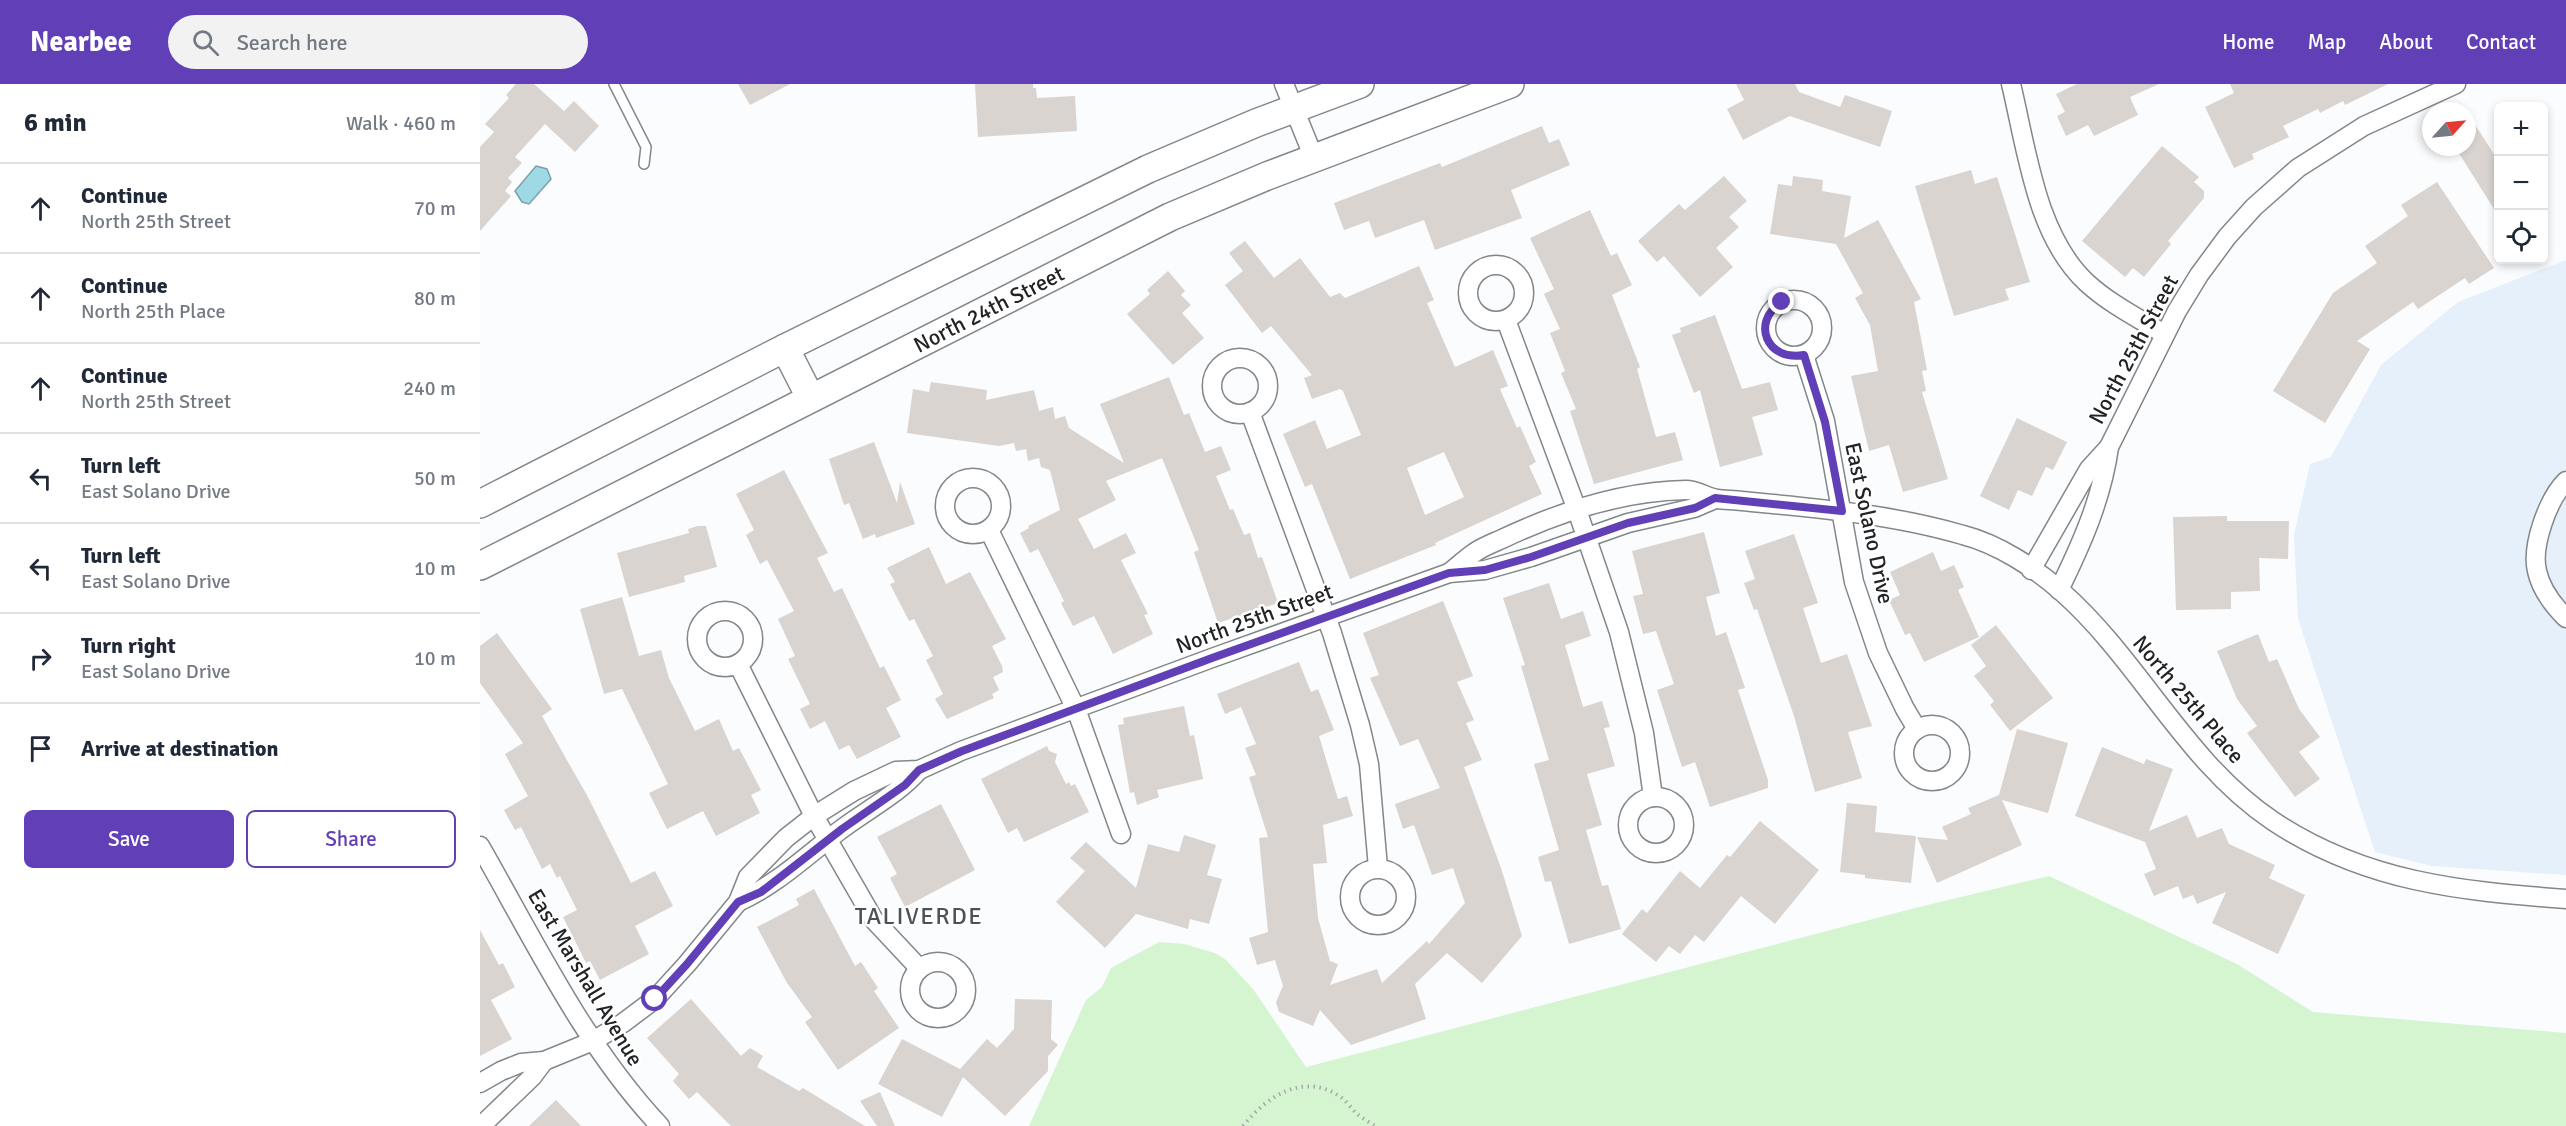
<!DOCTYPE html>
<meta charset="utf-8">
<style>
body{margin:0;font-family:Signika,sans-serif;background:#f2f2f3;color:#1f2937}
.controls{position:absolute;right:18px;top:18px;display:grid;overflow:hidden;border-radius:9px;box-shadow:0 3px 9px #0003}
.controls button{width:54px;height:54px;display:grid;place-items:center;padding:0;border:0;border-bottom:2px solid #e0e1e3;background:#fff;color:#1f2937;font:30px sans-serif}
.compass{position:absolute;left:1942px;top:18px;width:54px;height:54px;border-radius:50%;background:#fff;box-shadow:0 3px 9px #0003;rotate:63deg}
.stop{position:absolute;width:18px;height:18px;margin:-14px;border:4px solid #603fb7;border-radius:50%;background:#fff}
.stop.end{background:#603fb7;border-color:#fff;box-shadow:0 2px 6px #0008}
.list{margin:0;padding:0;list-style:none}
h2{display:flex;justify-content:space-between;align-items:center;height:78px;margin:0;padding:0 24px;font-size:26px}
h2 small{font-size:20px;font-weight:400;color:#747a83}
.list li{display:grid;grid-template-columns:39px 1fr auto;gap:18px;align-items:center;box-sizing:border-box;height:90px;padding:0 24px;border-top:2px solid #e0e1e3}
.list b{display:block;font-size:22px;white-space:nowrap}
.list p{margin:0;font-size:20px;white-space:nowrap;color:#747a83}
.list em{font-size:20px;font-style:normal;color:#747a83}
.actions{display:flex;gap:12px;padding:18px 24px}
.actions a{flex:1;padding:14px 0;border:2px solid #603fb7;border-radius:9px;text-align:center;font-size:21px;color:#603fb7}
.actions .main{background:#603fb7;color:#fff}
.icon{flex:none;width:33px;height:33px;fill:none;stroke:currentColor;stroke-width:2;stroke-linecap:round;stroke-linejoin:round}
.map{position:relative;flex:none;width:2086px;height:1042px;overflow:hidden}
header{display:flex;align-items:center;gap:36px;box-sizing:border-box;height:84px;padding:0 30px;background:#603fb7;color:#fff}
header strong{font-size:28px}
nav{display:flex;gap:33px;margin-inline-start:auto;font-size:21px}
.search{width:420px;height:54px;background:#f2f2f3;display:flex;align-items:center;gap:15px;box-sizing:border-box;padding:0 21px;border-radius:33px;color:#747a83;font-size:22px}
main{display:flex}
aside{flex:1;background:#fff}
.map>svg:first-child{display:block}
.built{fill:#e6f0fb}
.green{fill:#d5f5d1}
.water{fill:#9fd9e5;stroke:#7aa2ab;stroke-width:1.5}
.building{fill:#d9d4cf;fill-rule:evenodd}
.lines{fill:none;stroke-linecap:round;stroke-linejoin:round}
.service-casing{stroke:#83878b;stroke-width:12}
.minor-casing{stroke:#83878b;stroke-width:21}
.secondary-casing{stroke:#83878b;stroke-width:30}
.path{stroke:#a6a8aa;stroke-width:4;stroke-dasharray:1.5 4.5;stroke-linecap:butt}
.service{stroke:#fff;stroke-width:9}
.minor{stroke:#fff;stroke-width:18}
.secondary{stroke:#fff;stroke-width:27}
.route{stroke:#603fb7;stroke-width:8}
.labels{text-anchor:middle;stroke-width:5;stroke-linejoin:round;paint-order:stroke}
.street-label{font-size:22px;fill:#222325;stroke:#fff}
.neighbourhood-label{font-size:24px;letter-spacing:1.5px;fill:#4e5256;stroke:#fff}
</style>
<header>
<strong>Nearbee</strong>
<div class="search"><svg class="icon" aria-label="search" viewBox="0 0 24 24"><circle cx="10" cy="10" r="6"/><path d="M15 15l6 6"/></svg>Search here</div>
<nav><a>Home</a><a>Map</a><a>About</a><a>Contact</a></nav>
</header>
<main>
<aside>
<h2>6 min<small>Walk · 460 m</small></h2>
<ul class="list">
<li><svg class="icon" aria-label="ahead" viewBox="0 0 24 24"><path d="M12 20V5M6 11l6-6 6 6"/></svg><div><b>Continue</b><p>North 25th Street</p></div><em>70 m</em></li>
<li><svg class="icon" aria-label="ahead" viewBox="0 0 24 24"><path d="M12 20V5M6 11l6-6 6 6"/></svg><div><b>Continue</b><p>North 25th Place</p></div><em>80 m</em></li>
<li><svg class="icon" aria-label="ahead" viewBox="0 0 24 24"><path d="M12 20V5M6 11l6-6 6 6"/></svg><div><b>Continue</b><p>North 25th Street</p></div><em>240 m</em></li>
<li><svg class="icon" aria-label="left" viewBox="0 0 24 24"><path d="M17 20v-9H6M10 6l-5 5 5 5"/></svg><div><b>Turn left</b><p>East Solano Drive</p></div><em>50 m</em></li>
<li><svg class="icon" aria-label="left" viewBox="0 0 24 24"><path d="M17 20v-9H6M10 6l-5 5 5 5"/></svg><div><b>Turn left</b><p>East Solano Drive</p></div><em>10 m</em></li>
<li><svg class="icon" aria-label="right" viewBox="0 0 24 24"><path d="M7 20v-9h11M14 6l5 5-5 5"/></svg><div><b>Turn right</b><p>East Solano Drive</p></div><em>10 m</em></li>
<li><svg class="icon" aria-label="arrive" viewBox="0 0 24 24"><path d="M6 21V4h12l-3 4 3 4H6"/></svg><div><b>Arrive at destination</b></div></li>
</ul>
<div class="actions"><a class="main">Save</a><a>Share</a></div>
</aside>
<div class="map">
<svg width="2086" height="1042" viewBox="0 0 2086 1042">
<rect width="100%" height="100%" fill="#fafcfe"/>
<polygon class="built" points="2086,176 2086,791 1952,782 1895,768 1818,535 1814,451 1830,380 1851,373 1901,281 1978,218"/>
<polygon class="green" points="1569,792 1757,880 1833,928 2086,949 2086,1042 549,1042 606,916 622,903 631,884 679,858 704,860 735,869 746,876 773,905 826,983 1439,823"/>
<polygon class="water" points="56,82 67,85 71,95 49,120 42,118 35,107"/>
<g class="building">
<polygon points="36,0 54,0 84,27 94,17 119,42 95,68 65,40 35,73 42,79 28,94 32,98 25,107 31,112 0,147 0,63 14,48 5,40 29,14 26,11"/>
<polygon points="258,0 310,0 270,21"/>
<polygon points="495,0 553,0 553,4 556,4 557,14 595,12 597,47 498,53"/>
<polygon points="1256,0 1315,0 1319,8 1360,23 1365,11 1412,27 1400,63 1310,32 1263,56 1247,25 1264,16"/>
<polygon points="1597,0 1679,0 1650,13 1658,31 1614,52 1608,41 1586,52 1577,32 1585,28 1576,10"/>
<polygon points="1750,0 1908,0 1865,21 1863,17 1840,29 1838,25 1803,42 1809,53 1772,70 1774,75 1754,84 1725,23 1754,9"/>
<polygon points="1987,28 2019,78 2019,133 1975,63 1987,63"/>
<polygon points="1062,42 1069,59 1079,55 1090,81 1031,106 1042,134 955,166 944,136 895,154 889,137 864,146 854,119 960,79 962,83"/>
<polygon points="1682,62 1719,93 1714,98 1724,107 1724,114 1688,157 1691,160 1664,193 1653,184 1645,193 1602,157"/>
<polygon points="1491,86 1495,100 1517,93 1550,198 1525,205 1529,216 1474,232 1435,102"/>
<polygon points="1244,92 1267,117 1249,133 1259,143 1236,164 1253,183 1220,213 1184,172 1177,178 1158,157 1199,120 1205,126"/>
<polygon points="1313,92 1343,96 1342,107 1371,112 1364,154 1398,136 1441,215 1434,218 1447,286 1442,287 1446,307 1442,308 1468,395 1423,408 1409,361 1389,367 1371,292 1398,287 1390,241 1375,214 1383,209 1356,160 1290,150 1298,100 1312,102"/>
<polygon points="1957,98 2014,184 1989,200 1985,194 1938,225 1933,218 1877,257 1890,265 1845,339 1793,307 1853,209 1897,179 1885,162 1928,132 1921,121"/>
<polygon points="1110,126 1131,172 1137,169 1152,201 1132,211 1160,283 1157,285 1176,353 1195,348 1203,376 1114,400 1090,327 1096,325 1081,289 1085,287 1070,249 1080,245 1064,210 1074,205 1050,154"/>
<path d="M765,157L794,194L820,174L850,213L860,209L865,214L939,182L954,216L947,219L975,283L1013,266L1028,302L1020,305L1037,344L1040,342L1056,378L1049,382L1062,410L955,459L956,461L870,495L832,400L825,403L803,350L835,336L847,365L881,351L863,307L860,305L832,315L824,294L832,291L791,242L782,249L745,201L763,187L749,169ZM964,368L984,413L945,431L927,384Z"/>
<polygon points="688,187 705,207 701,211 711,221 702,229 724,254 693,281 647,230 670,210 667,206"/>
<polygon points="1235,231 1262,305 1290,298 1298,326 1272,333 1283,371 1240,383 1220,306 1214,309 1192,251 1201,248 1200,244"/>
<polygon points="689,293 704,331 709,329 725,368 741,362 751,386 736,392 750,426 753,425 764,451 770,449 778,474 782,473 798,519 738,539 714,468 719,466 682,374 626,397 636,416 598,435 614,465 646,449 656,469 641,476 668,530 664,531 673,550 633,570 614,532 593,542 581,519 584,517 558,465 550,469 540,449 549,444 548,442 580,426 570,386 561,383 559,374 548,377 546,365 536,367 534,359 519,362 427,349 433,305 449,308 451,298 507,306 506,316 554,306 559,327 573,323 575,335 585,332 589,344 644,379 620,320"/>
<polygon points="1537,334 1587,358 1573,386 1566,383 1552,412 1538,406 1529,426 1500,412"/>
<polygon points="394,358 417,419 420,398 435,440 396,454 395,450 383,455 369,419 364,421 349,375"/>
<polygon points="304,386 348,469 337,474 354,508 362,504 400,584 404,582 421,616 406,624 421,653 377,675 369,661 359,666 345,637 330,645 320,625 330,620 308,575 315,572 298,535 314,527 287,476 280,480 266,451 274,446 256,410"/>
<polygon points="1747,432 1747,437 1809,437 1808,475 1779,474 1780,507 1751,508 1751,525 1696,526 1693,433"/>
<polygon points="218,442 226,442 237,483 204,492 205,498 149,513 137,469 209,449 208,445"/>
<polygon points="1224,448 1240,509 1226,513 1236,552 1246,548 1265,604 1258,606 1288,696 1288,704 1230,723 1215,678 1202,683 1177,606 1194,600 1176,547 1163,550 1153,512 1163,510 1152,467"/>
<polygon points="1314,450 1338,519 1323,524 1341,579 1367,570 1392,642 1368,648 1382,694 1335,708 1314,632 1277,525 1274,526 1264,499 1275,495 1265,467"/>
<polygon points="449,463 466,500 490,488 526,555 512,562 522,582 523,588 513,593 519,606 512,610 514,614 467,635 455,615 463,610 446,576 453,572 434,535 429,537 410,500 415,498 407,484"/>
<polygon points="1453,468 1461,487 1474,481 1484,503 1478,506 1499,553 1444,578 1430,549 1425,551 1409,516 1420,511 1410,488"/>
<polygon points="1069,499 1081,535 1103,527 1111,552 1085,561 1103,623 1122,617 1130,643 1124,644 1135,682 1107,690 1122,741 1106,746 1122,802 1128,801 1141,845 1089,860 1071,797 1065,798 1058,773 1079,766 1054,680 1069,676 1041,582 1045,581 1023,514"/>
<polygon points="142,513 159,572 181,566 189,594 215,647 239,635 253,667 259,664 281,706 271,711 280,729 236,752 223,727 187,745 169,709 188,700 142,605 124,610 100,525"/>
<polygon points="963,517 993,592 977,598 994,636 986,639 1002,676 984,683 1021,784 1042,852 1002,899 967,869 935,900 946,935 871,961 840,926 833,942 799,928 796,918 803,902 795,876 777,881 769,854 788,848 779,754 788,753 769,693 776,691 765,664 776,660 761,623 745,630 737,610 819,578 831,608 838,605 854,646 839,652 858,715 867,712 873,732 843,741 847,779 833,780 838,834 850,877 858,880 850,901 897,885 902,899 947,857 949,860 985,819 973,784 952,791 934,741 923,745 915,720 960,704 938,655 920,662 890,594 899,591 883,549"/>
<polygon points="1516,541 1573,614 1530,647 1510,621 1514,617 1494,592 1506,582 1491,561"/>
<polygon points="17,549 72,625 62,632 109,715 151,799 175,787 193,822 155,842 169,870 120,896 110,877 106,879 83,833 97,826 80,792 77,794 70,780 62,785 41,743 35,746 24,726 48,712 25,670 43,659 0,599 0,562"/>
<polygon points="1778,550 1789,578 1797,575 1819,625 1840,653 1819,668 1840,695 1815,713 1767,649 1777,642 1757,615 1737,567"/>
<polygon points="704,622 710,652 714,651 723,695 677,706 679,713 657,721 654,708 650,709 638,641 644,640 643,634"/>
<polygon points="1537,645 1588,659 1568,729 1522,716 1542,761 1457,799 1437,753 1468,756 1462,743 1491,730 1488,724 1519,711"/>
<polygon points="567,662 569,667 577,670 575,678 586,700 589,698 591,702 595,700 609,728 544,758 537,744 528,749 501,695"/>
<polygon points="1622,663 1664,680 1666,675 1693,685 1669,747 1707,731 1717,754 1742,744 1749,760 1795,781 1789,794 1825,811 1798,870 1732,839 1746,808 1717,820 1713,811 1703,815 1698,802 1674,812 1664,790 1676,785 1665,758 1595,732"/>
<polygon points="1367,719 1397,722 1395,748 1436,752 1431,799 1385,794 1385,791 1360,788"/>
<polygon points="461,720 495,786 425,823 410,794 417,790 397,753"/>
<polygon points="1280,737 1339,786 1295,840 1261,812 1224,858 1215,851 1200,870 1189,862 1176,878 1142,850 1162,825 1167,829 1200,787 1220,804 1247,771 1250,773"/>
<polygon points="704,751 736,761 727,791 742,795 729,840 710,835 708,845 656,830 625,864 576,818 605,787 590,774 606,758 656,804 668,760 699,768"/>
<polygon points="334,805 375,882 381,878 398,904 394,907 419,944 358,986 325,938 332,933 307,899 277,843 319,821 316,815"/>
<polygon points="0,846 19,881 23,879 35,903 11,916 32,955 0,972"/>
<polygon points="211,915 261,972 270,964 283,972 277,983 319,1007 323,1004 385,1042 251,1042 217,1008 209,1015 193,997 199,990 167,954"/>
<polygon points="535,915 572,916 571,955 578,961 568,972 568,987 525,1032 483,993 462,1033 398,1000 422,955 480,985 507,955 517,964 534,945"/>
<polygon points="400,1008 415,1042 397,1042 380,1017"/>
<polygon points="76,1016 101,1042 49,1042"/>
</g>
<g class="lines">
<defs>
<polyline id="service" points="134,0 166,63 164,80"/>
<g id="minor">
<polyline points="804,0 834,74"/>
<path d="M1531,0C1547,66 1556,152 1607,199C1630,220 1658,234 1684,250"/>
<circle cx="1016" cy="209" r="28"/>
<circle cx="1314" cy="244" r="28"/>
<polyline points="1026,236 1097,426 1139,548 1164,649 1173,713"/>
<polyline points="1324,271 1345,337 1374,498 1398,569 1425,625 1437,645"/>
<circle cx="760" cy="302" r="28"/>
<polyline points="770,328 852,549 880,641 889,680 898,784"/>
<circle cx="493" cy="422" r="28"/>
<path d="M2086,397C2068,415 2051,462 2057,487C2061,506 2073,521 2086,534"/>
<polyline points="509,446 596,625 641,750"/>
<polyline points="1551,486 1609,385 1629,363 1697,227 1719,191 1747,153 1774,123 1818,84 1884,42 1976,0"/>
<path d="M969,489C977,483 985,475 994,469C1002,463 1013,459 1022,455C1079,428 1143,407 1206,406C1217,406 1226,413 1237,415C1245,416 1254,416 1262,417C1335,424 1412,430 1483,451C1518,460 1555,484 1582,508C1660,577 1705,678 1793,737C1885,798 1980,807 2086,815"/>
<path d="M1579,506C1602,459 1622,414 1629,363"/>
<circle cx="245" cy="555" r="28"/>
<polyline points="258,580 334,732 394,836 439,884"/>
<circle cx="1452" cy="669" r="28"/>
<circle cx="1176" cy="741" r="28"/>
<path d="M0,762C55,858 104,961 180,1042"/>
<circle cx="898" cy="813" r="28"/>
<path d="M258,818C296,801 326,772 359,747C386,726 416,712 439,686"/>
<circle cx="458" cy="906" r="28"/>
<polyline points="0,999 21,987 41,979 64,977 113,957 143,939 175,915 207,880 258,818 268,793 306,754 334,732 374,707 416,687 439,686 481,667 732,574 969,489 1005,486 1051,473 1148,439 1214,424 1235,415"/>
<polyline points="1,1042 52,993 64,977"/>
</g>
<g id="secondary">
<polyline points="305,264 330,313"/>
<polyline points="0,420 305,264 668,85 776,39 880,0"/>
<path id="s1" d="M0,482L690,133L787,92L1030,0"/>
</g>
</defs>
<use href="#service" class="service-casing"/>
<use href="#minor" class="minor-casing"/>
<use href="#secondary" class="secondary-casing"/>
<path class="path" d="M763,1042C786,1013 823,988 859,1012C866,1016 871,1024 876,1029C882,1034 889,1038 895,1042"/>
<use href="#service" class="service"/>
<use href="#minor" class="minor"/>
<use href="#secondary" class="secondary"/>
</g>
<g class="lines">
<path class="route" d="M175,915L207,880L258,818L281,808L362,745L425,701L439,686L482,667L732,574L969,489L1005,486L1051,473L1148,439L1215,424L1235,414L1362,427L1345,338L1324,271C1287,278 1270,238 1302,218"/>
</g>
<g class="labels">
<g class="street-label">
<text dy="8" stroke="none"><textPath href="#s1" startOffset="570">North 24th Street</textPath></text>
<text transform="translate(1653 265) rotate(-62)" y="8">North 25th Street</text>
<text transform="translate(1390 439) rotate(78)" y="8">East Solano Drive</text>
<text transform="translate(774 534) rotate(-20)" y="8">North 25th Street</text>
<text transform="translate(1709 615) rotate(50)" y="8">North 25th Place</text>
<text transform="translate(106 893) rotate(59)" y="8">East Marshall Avenue</text>
</g>
<g class="neighbourhood-label">
<text x="439" y="840">TALIVERDE</text>
</g>
</g>
</svg>
<div class="controls">
<button>+</button>
<button>−</button>
<button><svg class="icon" aria-label="locate" viewBox="0 0 24 24"><circle cx="12" cy="12" r="6"/><path d="M12 2v4M12 18v4M2 12h4M18 12h4"/></svg></button>
</div>
<svg class="compass" viewBox="-18 -18 36 36"><path d="M0-13l5 13h-10z" fill="#e53935"/><path d="M0 13l5-13h-10z" fill="#747a83"/></svg>
<div class="stop" style="left:175px;top:915px"></div>
<div class="stop end" style="left:1302px;top:218px"></div>
</div>
</main>
